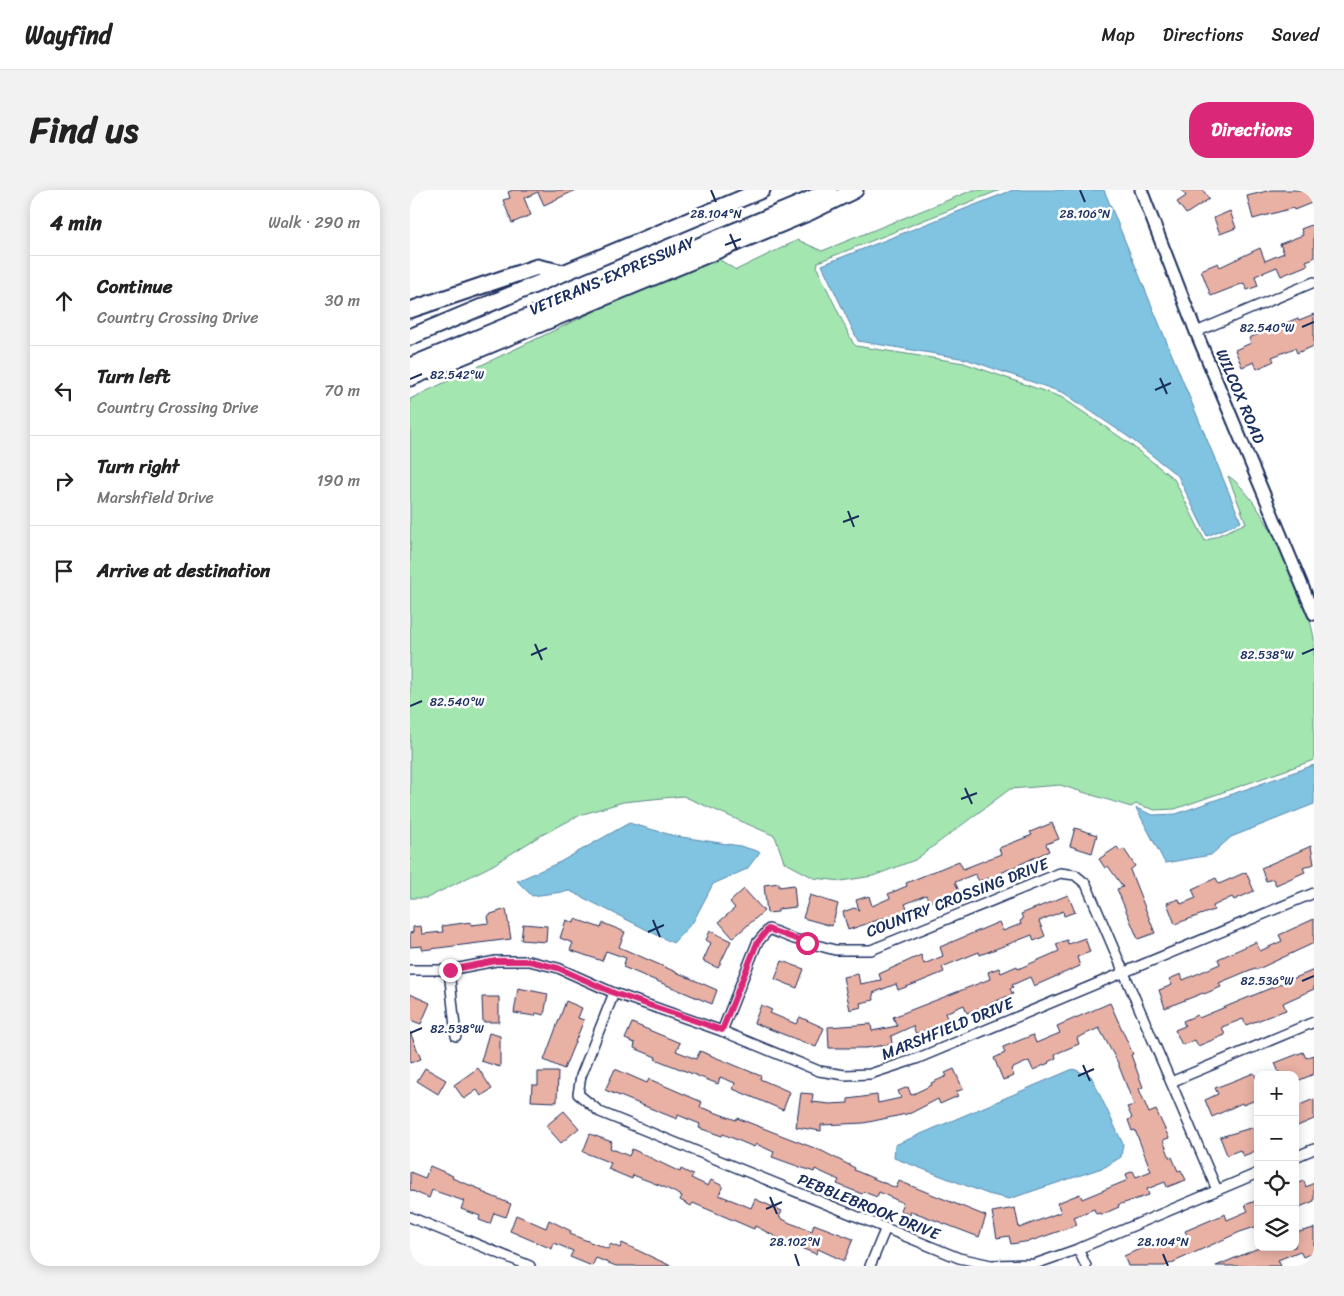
<!DOCTYPE html>
<meta charset="utf-8">
<style>
body{margin:0;font-family:Sriracha,sans-serif;background:#f2f2f2;color:#222}
.controls{position:absolute;right:15px;bottom:15px;display:grid;overflow:hidden;border-radius:10px;box-shadow:0 2px 12px #0003}
.controls button{width:45px;height:45px;display:grid;place-items:center;padding:0;border:0;border-bottom:1px solid #e0e0e0;background:#fff;color:#222;font:25px sans-serif}
.stop{position:absolute;width:15px;height:15px;margin:-11px;border:4px solid #db2777;border-radius:50%;background:#fff}
.stop.end{background:#db2777;border-color:#fff;box-shadow:0 1px 5px #0008}
.list{margin:0;padding:0;list-style:none}
h2{display:flex;justify-content:space-between;align-items:center;height:65px;margin:0;padding:0 20px;font-size:21px}
h2 small{font-size:16px;font-weight:400;color:#767676}
.list li{display:grid;grid-template-columns:32px 1fr auto;gap:15px;align-items:center;box-sizing:border-box;height:90px;padding:0 20px;border-top:1px solid #e0e0e0}
.list b{display:block;font-size:19px;white-space:nowrap}
.list p{margin:0;font-size:16px;white-space:nowrap;color:#767676}
.list em{font-size:16px;font-style:normal;color:#767676}
.icon{flex:none;width:28px;height:28px;fill:none;stroke:currentColor;stroke-width:2;stroke-linecap:round;stroke-linejoin:round}
.map{position:relative;flex:none;width:904px;height:1076px;overflow:hidden;border-radius:20px}
header{display:flex;align-items:center;gap:30px;box-sizing:border-box;height:70px;padding:0 25px;background:#fff;border-bottom:1px solid #e0e0e0}
header strong{font-size:24px}
nav{display:flex;gap:28px;margin-inline-start:auto;font-size:18px}
.intro{display:flex;align-items:center;justify-content:space-between;box-sizing:border-box;height:120px;padding:0 30px}
h1{margin:0;font-size:35px}
.button{padding:12px 22px;border-radius:20px;background:#db2777;color:#fff;font-size:18px;font-weight:700}
main{display:flex;gap:30px;padding:0 30px}
aside{flex:1;background:#fff;border-radius:20px;box-shadow:0 2px 12px #0003}
.map>svg:first-child{display:block}
.green{fill:#a4e6b0;stroke:#608a87}
.water{fill:#80c4e1;stroke:#5888ad}
.building{fill:#e9b0a4;stroke:#1b2f5e}
.lines{fill:none;stroke-linecap:round;stroke-linejoin:round}
.street-casing{stroke:#1b2f5e;stroke-width:12}
.secondary-casing{stroke:#1b2f5e;stroke-width:15}
.highway-casing{stroke:#1b2f5e;stroke-width:19}
.street{stroke:#fff;stroke-width:9}
.secondary{stroke:#fff;stroke-width:11}
.highway{stroke:#fff;stroke-width:15}
.route{stroke:#db2777;stroke-width:6}
.ticks{fill:none;stroke:#1b2f5e;stroke-width:2}
.labels{text-anchor:middle;stroke-width:5;stroke-linejoin:round;paint-order:stroke}
.street-label{font-size:16px;fill:#1b2f5e;stroke:#fff}
.ticks-label{font-size:12px;text-anchor:middle;fill:#1b2f5e;stroke:#fff;stroke-width:5;stroke-linejoin:round;paint-order:stroke}
</style>
<header>
<strong>Wayfind</strong>
<nav><a>Map</a><a>Directions</a><a>Saved</a></nav>
</header>
<div class="intro"><h1>Find us</h1><a class="button">Directions</a></div>
<main>
<aside>
<h2>4 min<small>Walk · 290 m</small></h2>
<ul class="list">
<li><svg class="icon" aria-label="ahead" viewBox="0 0 24 24"><path d="M12 20V5M6 11l6-6 6 6"/></svg><div><b>Continue</b><p>Country Crossing Drive</p></div><em>30 m</em></li>
<li><svg class="icon" aria-label="left" viewBox="0 0 24 24"><path d="M17 20v-9H6M10 6l-5 5 5 5"/></svg><div><b>Turn left</b><p>Country Crossing Drive</p></div><em>70 m</em></li>
<li><svg class="icon" aria-label="right" viewBox="0 0 24 24"><path d="M7 20v-9h11M14 6l5 5-5 5"/></svg><div><b>Turn right</b><p>Marshfield Drive</p></div><em>190 m</em></li>
<li><svg class="icon" aria-label="arrive" viewBox="0 0 24 24"><path d="M6 21V4h12l-3 4 3 4H6"/></svg><div><b>Arrive at destination</b></div></li>
</ul>
</aside>
<div class="map">
<svg width="904" height="1076" viewBox="0 0 904 1076">
<rect width="100%" height="100%" fill="#fff"/>
<filter id="ink" filterUnits="userSpaceOnUse"><feTurbulence type="fractalNoise" baseFrequency=".02" numOctaves="2"/><feDisplacementMap in="SourceGraphic" scale="10" xChannelSelector="R" yChannelSelector="G"/><feConvolveMatrix kernelMatrix="1 2 1 2 8 2 1 2 1" color-interpolation-filters="sRGB"/></filter>
<g filter="url(#ink)">
<path class="green" d="M563,0H590L408,72L407,78L443,153L446,156L554,173L651,207L716,251L764,289L795,351L836,333L818,286C851,305 898,410 904,448C904,460 904,474 904,486C904,514 904,542 904,570L765,619L745,620L726,614L721,617L650,595L600,599L505,670L463,686L431,691L404,688L374,672L365,646L273,606L213,612L170,625L128,647L83,675L17,708H0V209L261,85L307,68L326,80L388,50L412,61Z"/>
<g class="water">
<polygon points="603,0 694,0 831,332 797,346 768,286 720,248 654,203 556,169 448,151 412,75"/>
<polygon points="904,575 904,614 821,647 801,665 755,673 726,618 743,625 766,624"/>
<polygon points="219,633 265,646 330,656 350,662 337,679 303,694 283,732 263,753 160,701 122,706 107,691 150,672"/>
<polygon points="663,879 681,886 713,954 711,967 695,977 599,1009 578,1004 484,968 485,955"/>
</g>
<g class="building">
<polygon points="103,0 166,0 134,15 128,2 114,8 121,25 102,33 93,10 100,8 98,2"/>
<polygon points="772,0 793,0 799,9 776,24 767,12 776,6"/>
<polygon points="861,0 904,0 904,12 884,20 883,18 843,29 837,6"/>
<polygon points="820,21 826,38 810,44 804,28"/>
<polygon points="904,34 904,68 896,71 898,75 871,86 867,77 845,86 848,96 837,100 834,93 801,106 791,80 808,73 810,77 850,58 855,71 874,63 870,54 893,45 891,39"/>
<polygon points="904,124 904,156 887,163 885,158 862,167 864,171 847,179 844,172 832,177 825,160 841,153 839,148 888,128 889,130"/>
<polygon points="642,633 649,649 636,654 639,661 582,687 569,691 565,684 545,692 549,701 519,712 516,705 495,714 497,719 475,729 474,728 438,740 433,722 444,718 449,720 446,710 459,706 462,716 480,708 478,704 497,696 496,693 549,671 553,679 591,664 589,658 622,645 620,642"/>
<polygon points="665,638 687,645 682,663 660,656"/>
<polygon points="901,656 904,674 893,678 895,682 866,695 863,689 856,691 851,678"/>
<polygon points="707,657 710,661 714,659 725,676 720,680 745,743 728,749 707,699 713,697 698,676 695,678 689,669"/>
<polygon points="836,682 844,701 824,710 822,707 803,716 804,720 765,734 757,713 769,709 771,714 786,708 782,699 806,688 809,694"/>
<polygon points="369,693 369,697 384,695 386,717 368,719 368,722 357,723 354,695"/>
<polygon points="334,699 354,721 323,748 309,732 325,718 320,712"/>
<polygon points="400,705 428,714 422,736 393,728"/>
<polygon points="658,705 665,722 654,726 653,721 629,731 635,746 624,751 622,745 570,765 569,762 532,777 534,782 507,793 488,800 486,794 463,803 464,810 450,813 451,817 440,820 433,787 448,784 450,794 471,790 469,784 511,765 514,774 533,766 530,757 589,732 593,741 611,734 610,731 613,729 611,724"/>
<polygon points="96,719 101,749 12,760 12,756 0,757 0,743 3,742 3,737 11,736 12,744 33,742 32,736 61,732 61,735 79,733 78,725"/>
<polygon points="165,729 191,738 193,733 215,742 209,757 307,800 302,814 213,777 216,768 196,761 192,771 160,760 163,753 150,748 156,730 164,733"/>
<polygon points="904,729 904,753 846,780 845,778 809,793 811,797 794,804 793,803 755,818 749,800 762,795 759,789 771,784 773,790 810,774 808,769 846,752 850,761 872,751 869,745"/>
<polygon points="113,734 137,736 136,752 111,750"/>
<polygon points="300,741 321,751 308,778 293,771 301,753 296,750"/>
<polygon points="675,748 680,762 667,767 670,776 624,796 620,787 602,795 603,797 600,799 603,804 557,823 554,815 535,823 538,831 506,844 503,836 481,846 482,854 456,858 419,858 418,837 461,834 462,841 487,836 483,827 580,789 578,782 589,778 591,783 607,776 608,779 649,761 646,754 657,750 658,754"/>
<polygon points="372,771 394,779 387,798 365,789"/>
<polygon points="904,780 904,799 873,813 876,820 836,835 833,829 812,837 815,845 788,856 785,850 772,855 765,840 775,836 773,831 787,825 789,828"/>
<polygon points="108,798 138,804 134,825 126,823 125,826 104,823"/>
<polygon points="0,804 20,813 11,834 0,830"/>
<polygon points="72,807 89,807 89,832 73,832"/>
<polygon points="156,811 172,818 168,828 174,830 154,879 134,870"/>
<polygon points="700,813 723,864 721,865 733,897 729,899 739,923 746,920 759,948 753,950 760,968 762,967 768,981 771,980 776,990 757,997 755,992 737,999 739,1005 708,1015 709,1017 691,1025 690,1023 686,1024 684,1019 664,1027 667,1035 621,1051 601,1054 599,1046 587,1048 582,1022 605,1018 609,1038 651,1022 647,1013 670,1004 672,1009 718,990 716,984 723,981 726,987 741,981 725,940 722,941 718,930 722,928 717,917 724,915 707,871 689,838 667,848 669,854 645,864 646,868 638,872 639,873 623,880 619,871 601,879 604,886 593,890 584,868 595,863 593,857 623,845 626,853 650,843 647,836"/>
<polygon points="351,815 362,820 360,823 386,834 390,827 414,838 406,857 344,833"/>
<polygon points="222,833 270,853 266,861 286,869 290,861 351,886 350,889 380,902 373,920 323,899 325,893 310,887 308,894 245,869 246,867 224,858 225,853 215,849"/>
<polygon points="0,842 11,869 0,873"/>
<polygon points="79,843 90,846 90,877 71,871"/>
<polygon points="893,862 896,868 904,865 904,884 885,892 885,885 870,885 865,873"/>
<polygon points="15,878 36,890 28,904 7,891"/>
<polygon points="68,878 82,899 71,906 67,900 54,909 44,895"/>
<polygon points="205,879 237,893 239,889 292,912 290,917 326,930 327,928 412,961 445,978 444,980 486,998 489,991 576,1026 569,1047 501,1021 500,1025 490,1020 493,1013 469,1002 467,1007 454,1002 452,1004 427,994 429,990 405,979 404,982 362,967 364,962 346,954 344,957 313,944 312,946 289,938 290,934 268,925 267,929 195,900"/>
<polygon points="544,879 553,899 546,902 548,906 530,914 528,909 501,923 454,933 411,935 411,941 386,937 391,903 403,904 402,912 420,914 438,913 438,909 467,905 468,913 491,908 488,901 498,897 501,905 522,895 521,893 537,886 535,883"/>
<polygon points="128,882 148,882 147,912 121,911 122,895 128,895"/>
<polygon points="844,883 848,891 848,909 833,915 832,913 802,927 795,910 808,904 805,898"/>
<polygon points="904,909 904,929 885,937 885,917"/>
<polygon points="154,921 169,938 151,953 136,936"/>
<polygon points="848,936 848,960 833,966 830,960 817,965 810,947"/>
<polygon points="180,944 202,952 200,958 219,966 222,959 270,982 271,979 283,985 281,988 298,996 301,990 313,996 309,1005 329,1013 341,1018 345,1009 372,1021 369,1027 380,1033 402,1041 404,1034 443,1049 434,1071 408,1059 406,1064 378,1053 345,1036 344,1039 283,1013 281,1016 270,1010 272,1006 254,997 223,985 222,989 198,979 201,973 173,962"/>
<polygon points="20,976 43,986 42,988 72,1000 72,1002 101,1014 96,1027 84,1023 80,1034 69,1030 70,1026 51,1019 54,1011 22,1000 19,1008 0,1000 0,982 15,988"/>
<polygon points="894,991 896,997 904,993 904,1011 885,1019 885,994"/>
<polygon points="848,1010 848,1036 830,1042 755,1076 718,1076 714,1066 743,1053 744,1055 754,1051 756,1057 778,1047 775,1041 815,1024 817,1030 838,1021 835,1015"/>
<polygon points="106,1025 136,1038 139,1030 161,1041 160,1044 198,1059 200,1054 210,1058 212,1053 261,1076 206,1076 186,1068 182,1076 160,1067 163,1061 144,1053 142,1059 100,1041"/>
<polygon points="904,1038 904,1062 893,1067 890,1061 868,1070 871,1076 806,1076 851,1057 885,1057 885,1043"/>
</g>
<g class="lines">
<defs>
<g id="street">
<polyline points="786,142 904,92"/>
<polyline points="0,780 39,780 86,771 119,771 148,778 204,803 312,841 409,881 435,885 460,884 506,869 904,703"/>
<polyline points="39,780 46,846"/>
<polyline points="204,803 171,886 168,904 190,922 549,1068 581,1075 625,1074 668,1059 848,983"/>
<polyline points="312,841 347,753 359,739 384,749 425,760 461,760 650,683 665,685 676,694 807,1000"/>
<polyline points="761,892 904,832"/>
<polyline points="885,967 904,959"/>
<polyline points="0,1027 120,1076"/>
<polyline points="668,1059 676,1076"/>
<polyline points="460,1076 475,1040"/>
</g>
<polyline id="secondary" points="731,0 786,142 904,424"/>
<g id="highway">
<polyline points="0,120 127,77 154,83"/>
<polyline points="0,147 352,0"/>
<polyline points="0,176 392,13 419,0"/>
<polyline points="0,188 400,22 445,0"/>
</g>
</defs>
<use href="#street" class="street-casing"/>
<use href="#secondary" class="secondary-casing"/>
<use href="#highway" class="highway-casing"/>
<use href="#street" class="street"/>
<use href="#secondary" class="secondary"/>
<use href="#highway" class="highway"/>
</g>
</g>
<g class="lines" filter="url(#ink)">
<polyline class="route" points="40,780 86,771 119,771 148,778 204,803 312,840 347,753 358,739 397,753"/>
</g>
<path class="ticks" d="M301,0L306,12M670,0L675,12M320,44L327,60M315,55L331,49M892,137L904,132M750,188L757,204M0,189L12,184M745,200L761,193M438,321L444,337M433,332L449,326M125,454L132,470M892,464L904,459M121,465L137,458M0,516L12,511M555,598L562,614M551,609L567,603M243,730L250,747M238,742L254,735M892,791L904,786M0,843L12,838M673,875L680,891M668,886L684,879M360,1007L367,1024M356,1019L372,1012M385,1064L389,1076M753,1064L758,1076"/>
<g class="labels">
<g class="street-label">
<text transform="translate(202 85) rotate(-23)" y="6">VETERANS EXPRESSWAY</text>
<text transform="translate(831 206) rotate(67)" y="6">WILCOX ROAD</text>
<text transform="translate(547 707) rotate(-21)" y="6">COUNTRY CROSSING DRIVE</text>
<text transform="translate(537 838) rotate(-22)" y="6">MARSHFIELD DRIVE</text>
<text transform="translate(459 1016) rotate(22)" y="6">PEBBLEBROOK DRIVE</text>
</g>
</g>
<g class="ticks-label">
<text x="306" y="28">28.104°N</text>
<text x="675" y="28">28.106°N</text>
<text x="857" y="142">82.540°W</text>
<text x="47" y="189">82.542°W</text>
<text x="857" y="469">82.538°W</text>
<text x="47" y="516">82.540°W</text>
<text x="857" y="795">82.536°W</text>
<text x="47" y="843">82.538°W</text>
<text x="385" y="1056">28.102°N</text>
<text x="753" y="1056">28.104°N</text>
</g>
</svg>
<div class="controls">
<button>+</button>
<button>−</button>
<button><svg class="icon" aria-label="locate" viewBox="0 0 24 24"><circle cx="12" cy="12" r="6"/><path d="M12 2v4M12 18v4M2 12h4M18 12h4"/></svg></button>
<button><svg class="icon" aria-label="layers" viewBox="0 0 24 24"><path d="M12 4l9 5-9 5-9-5zM3 14l9 5 9-5"/></svg></button>
</div>
<div class="stop" style="left:397px;top:753px"></div>
<div class="stop end" style="left:40px;top:780px"></div>
</div>
</main>
